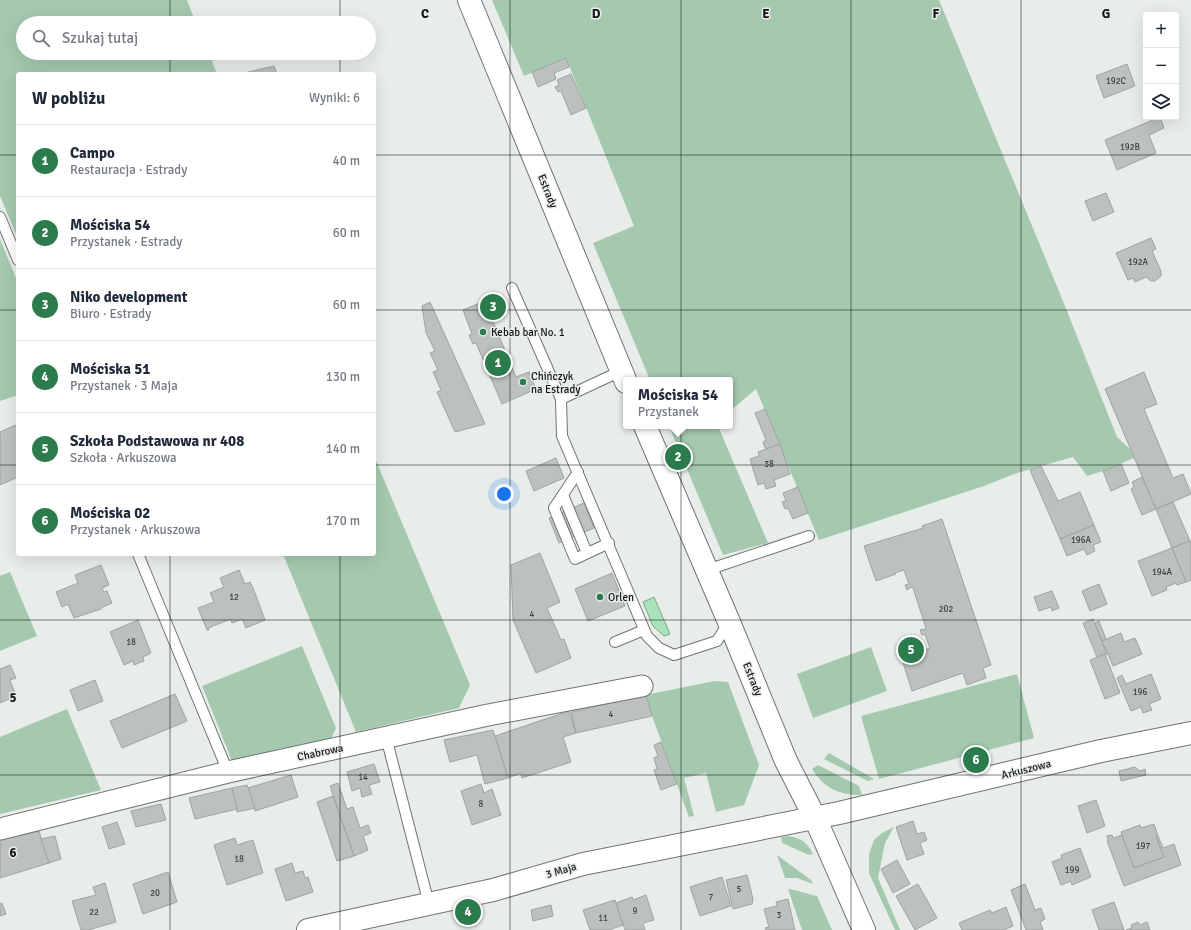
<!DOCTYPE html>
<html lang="pl">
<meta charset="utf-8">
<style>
body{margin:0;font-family:Signika,sans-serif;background:#f2f2f3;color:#1f2937}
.controls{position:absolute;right:12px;top:12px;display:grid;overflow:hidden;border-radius:4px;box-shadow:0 4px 16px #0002}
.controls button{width:36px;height:36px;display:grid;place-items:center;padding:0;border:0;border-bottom:1px solid #e0e1e3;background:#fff;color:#1f2937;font:20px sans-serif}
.you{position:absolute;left:504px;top:494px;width:14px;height:14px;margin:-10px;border:3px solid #fff;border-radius:50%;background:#1a73e8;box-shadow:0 0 0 6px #1a73e833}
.badge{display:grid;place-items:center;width:26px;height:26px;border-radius:50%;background:#2b7b4c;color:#fff;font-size:13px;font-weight:700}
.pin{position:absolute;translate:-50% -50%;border:2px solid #fff;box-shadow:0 1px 4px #0006}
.popup{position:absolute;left:623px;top:377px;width:110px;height:52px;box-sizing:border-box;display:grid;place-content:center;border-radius:4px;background:#fff;filter:drop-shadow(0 1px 3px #0005);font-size:13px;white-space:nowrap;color:#747a83}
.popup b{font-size:15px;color:#1f2937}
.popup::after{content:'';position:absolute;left:50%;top:100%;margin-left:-8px;border:8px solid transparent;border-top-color:#fff}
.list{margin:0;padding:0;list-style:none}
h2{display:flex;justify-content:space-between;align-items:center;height:52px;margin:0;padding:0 16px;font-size:17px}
h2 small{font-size:13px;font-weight:400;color:#747a83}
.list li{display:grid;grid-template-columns:26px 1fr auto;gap:12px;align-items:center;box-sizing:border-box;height:72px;padding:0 16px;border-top:1px solid #e0e1e3}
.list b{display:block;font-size:15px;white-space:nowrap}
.list p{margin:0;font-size:13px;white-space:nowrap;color:#747a83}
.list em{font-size:13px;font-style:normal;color:#747a83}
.icon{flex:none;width:22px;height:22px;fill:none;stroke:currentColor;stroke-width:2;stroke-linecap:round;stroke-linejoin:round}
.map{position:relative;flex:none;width:1191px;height:930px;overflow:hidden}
.search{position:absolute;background:#fff;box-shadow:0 4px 16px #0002;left:16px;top:16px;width:360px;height:44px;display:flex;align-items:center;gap:10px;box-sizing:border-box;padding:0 14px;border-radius:22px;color:#747a83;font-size:15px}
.panel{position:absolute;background:#fff;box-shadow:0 4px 16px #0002;left:16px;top:72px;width:360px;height:484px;border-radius:4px}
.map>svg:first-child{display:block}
.green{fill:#a4c9af}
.water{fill:#aae3bb;stroke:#7da589}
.building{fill:#bcc1be;stroke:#9fa4a0}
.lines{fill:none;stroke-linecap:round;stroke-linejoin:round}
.lane-casing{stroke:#6f7471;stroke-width:12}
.street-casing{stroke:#6f7471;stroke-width:23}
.secondary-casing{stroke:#6f7471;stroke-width:24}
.lane{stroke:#fff;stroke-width:10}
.street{stroke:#fff;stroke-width:21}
.secondary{stroke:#fff;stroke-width:22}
.grid{fill:none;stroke:#141514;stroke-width:1;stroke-opacity:0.55}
.poi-dot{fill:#2b7b4c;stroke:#e8edea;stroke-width:1.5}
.labels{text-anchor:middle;stroke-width:3;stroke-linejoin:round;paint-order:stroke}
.number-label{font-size:9px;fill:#3e403e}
.street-label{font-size:11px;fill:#141514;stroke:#e8edea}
.poi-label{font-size:11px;fill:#141514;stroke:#e8edea;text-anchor:start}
.grid-label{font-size:13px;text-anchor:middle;font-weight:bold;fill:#141514;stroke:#e8edea;stroke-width:3;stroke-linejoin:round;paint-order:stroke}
</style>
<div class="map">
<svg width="1191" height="930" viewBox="0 0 1191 930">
<rect width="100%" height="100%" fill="#e8edea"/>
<g class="green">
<polygon points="0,0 187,0 196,23 23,23 23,53 209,53 217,74 18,74 18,239 0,196"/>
<polygon points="492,0 939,0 1063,301 1117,437 1131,450 1134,458 1103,471 1087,476 1073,457 1017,473 984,486 819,540 756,389 730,411 730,380 650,380 593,243 634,226 566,58 524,76"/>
<polygon points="0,239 18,283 18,395 0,401"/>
<polygon points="669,426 718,426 768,543 723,555"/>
<polygon points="374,456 470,685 459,708 356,732 283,554 374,554"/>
<polygon points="10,572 37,636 0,651 0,576"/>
<polygon points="302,646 336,728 331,739 232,761 202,686"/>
<polygon points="871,647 887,691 813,718 797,674"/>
<polygon points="1017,674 1034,738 879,779 861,716"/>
<polygon points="714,681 728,682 759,765 744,805 716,812 706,773 684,778 694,816 689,817 652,716 646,695"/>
<polygon points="67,709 101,790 0,814 0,737"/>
<polygon points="829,753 874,779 868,781 824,759"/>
<path d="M818,765L859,786L862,795C839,795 825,789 812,769Z"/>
<polygon points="894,827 885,843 878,878 900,930 895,930 869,873 869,854 874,840 882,833"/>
<path d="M788,836C801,838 807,842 813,854L809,855L782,843L781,837Z"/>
<polygon points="777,855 811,880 813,884 797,878 785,878"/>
<path d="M788,889C798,890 807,894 817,896L832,930H802Z"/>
</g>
<polygon class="water" points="654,597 670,634 664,636 653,626 643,602"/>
<g class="building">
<polygon points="566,58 569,67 554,73 556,79 538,87 532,72"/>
<polygon points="1127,64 1135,86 1104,98 1096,76"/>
<polygon points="274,66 277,74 244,73"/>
<polygon points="571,74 586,108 571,115 561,91 558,92 555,87 559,85 557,80"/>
<polygon points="1160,117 1164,128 1149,135 1156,153 1117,170 1105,140"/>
<polygon points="1106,193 1114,212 1093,221 1085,201"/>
<polygon points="1151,238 1156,249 1152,251 1161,271 1161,276 1155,281 1151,281 1146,277 1135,282 1133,278 1128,280 1116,253"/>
<polygon points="497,296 504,314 492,319 516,377 529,372 536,389 502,404 476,343 473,344 469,335 472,334 463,310"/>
<polygon points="430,302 485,424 455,432 437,392 441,390 433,372 438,370 430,353 435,351 426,333 422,306"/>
<polygon points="1144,372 1157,404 1144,409 1173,478 1183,474 1191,494 1156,509 1105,389"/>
<polygon points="765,409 780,444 766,450 763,442 766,440 755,413"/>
<polygon points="18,424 18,477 0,485 0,432"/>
<polygon points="780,444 790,474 774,480 776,486 766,489 764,483 758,485 750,459 759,456 758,452"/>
<polygon points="556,458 564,478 534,491 526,471"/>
<polygon points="1121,464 1129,483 1111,491 1103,471"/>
<polygon points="1041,466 1058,501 1080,492 1094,525 1060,539 1030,470"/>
<polygon points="1142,477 1156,509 1142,515 1131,489 1134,487 1132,482"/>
<polygon points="798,487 808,513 793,519 788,508 785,509 782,502 786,501 783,493"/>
<polygon points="1173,502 1190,541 1172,548 1156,509"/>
<polygon points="584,503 594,528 559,543 549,518"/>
<polygon points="942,519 991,665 983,668 986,678 967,685 963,673 912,691 901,656 921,649 921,651 930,648 925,634 922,635 920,630 923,629 925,630 926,628 913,588 911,587 907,590 905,585 909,584 904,570 895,573 896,574 876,581 864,546 923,528 922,526"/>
<polygon points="1094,525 1101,542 1093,545 1095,551 1087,555 1084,549 1067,556 1060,539"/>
<polygon points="1190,541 1191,544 1191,580 1186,582 1172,548"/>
<polygon points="1172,548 1186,582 1177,585 1176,583 1166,587 1167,590 1152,596 1138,561"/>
<polygon points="540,553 560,602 547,608 561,640 564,639 571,658 536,673 513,620 511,565"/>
<polygon points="101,565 109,585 102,588 104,592 107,591 112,603 101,608 101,609 74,618 68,604 62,607 56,592 78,583 75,575"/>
<polygon points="239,570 245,584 250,582 253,588 265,620 246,628 242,619 232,623 231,619 208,628 209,630 207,630 198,608 214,602 210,593 224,587 220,578"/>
<polygon points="612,573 625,606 588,621 575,589"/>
<polygon points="1099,584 1107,604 1090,611 1082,591"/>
<polygon points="1052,591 1059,608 1052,611 1051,607 1039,611 1034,597"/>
<polygon points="1093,619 1107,654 1097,657 1083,623"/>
<polygon points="138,620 151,653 143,657 144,661 134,665 133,661 124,665 110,632"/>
<polygon points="1099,621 1106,639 1102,641 1095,623"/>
<polygon points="1121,633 1124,642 1135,638 1142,654 1113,666 1102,641"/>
<polygon points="1105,654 1120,693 1105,699 1090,660"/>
<polygon points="10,665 16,678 10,680 16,696 0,703 0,669"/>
<polygon points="1151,674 1161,699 1149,704 1152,710 1143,713 1141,707 1131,711 1117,678 1122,675 1126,684"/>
<polygon points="95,680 103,701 78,711 70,690"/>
<polygon points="175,694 187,721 122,748 110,721"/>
<polygon points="646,695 652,716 576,733 571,712"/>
<polygon points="569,711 576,733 563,737 571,762 522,778 521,773 508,778 495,736"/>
<polygon points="493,730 508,778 485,784 477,755 450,762 444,740"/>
<polygon points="661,742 677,784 661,790 654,770 657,769 654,758 658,756 654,745"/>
<polygon points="374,764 380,782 369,785 372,794 362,797 360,788 352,791 347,772"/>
<polygon points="1135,767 1140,771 1145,769 1146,775 1121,781 1119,771"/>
<polygon points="291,775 298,797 255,811 248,788"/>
<polygon points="338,783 347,809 353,807 360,828 368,825 371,833 363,836 368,850 354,856 330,786"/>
<polygon points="481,784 484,793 492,789 501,815 472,825 461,791"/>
<polygon points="247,785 255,808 237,812 232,788"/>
<polygon points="232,788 237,809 195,819 189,798"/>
<polygon points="333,796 354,856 337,861 317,802"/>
<polygon points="1096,800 1105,826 1087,833 1078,806"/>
<polygon points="161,804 166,820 136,827 131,811"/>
<polygon points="913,821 917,834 924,832 927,840 920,843 924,854 907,860 896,827"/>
<polygon points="117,822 125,844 109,849 102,827"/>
<polygon points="1154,824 1158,836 1156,836 1164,857 1134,868 1121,832 1140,825 1141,828"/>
<polygon points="39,831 49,863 0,878 0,840"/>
<polygon points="1112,835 1113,838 1122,835 1134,868 1164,857 1156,836 1158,836 1163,848 1174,844 1181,865 1124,886 1107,841 1108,840 1107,836"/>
<polygon points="55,836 61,859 49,863 41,839"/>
<polygon points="235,838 237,845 253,840 263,873 227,885 214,845"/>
<polygon points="1080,848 1091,877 1072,885 1071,881 1061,885 1052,862 1062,858 1061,855"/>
<polygon points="897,860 910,884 893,893 881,869"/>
<polygon points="292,863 295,873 303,871 305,878 308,877 313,892 286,901 275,869"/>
<polygon points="168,872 177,902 143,914 133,884"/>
<polygon points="747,875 753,899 752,904 733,909 726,880"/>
<polygon points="722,877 731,906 700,916 690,887"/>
<polygon points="105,883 116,922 88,930 81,930 72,901 96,895 93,887"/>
<polygon points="918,884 937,918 915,930 896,896"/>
<polygon points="1025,884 1035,910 1041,908 1045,919 1040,922 1043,930 1026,930 1011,890"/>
<polygon points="646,895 654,920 643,923 645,930 625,930 616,903 632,897 633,900"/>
<polygon points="788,899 795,930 766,930 765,928 769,927 764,909 777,906 776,902"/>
<polygon points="615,900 623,925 609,930 590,930 583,910"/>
<polygon points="1114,902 1124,930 1099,930 1092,910"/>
<polygon points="2,903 6,914 0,916 0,904"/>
<polygon points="551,905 553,916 533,921 531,910"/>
<polygon points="1006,907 1013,926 1004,930 962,930 959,923 990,910 992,913"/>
<polygon points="1138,922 1140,925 1147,922 1150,930 1126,930 1132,928 1131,925"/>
</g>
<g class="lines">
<defs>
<g id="lane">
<polyline points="0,217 18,260"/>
<polyline points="512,288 561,399"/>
<polyline points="621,371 561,399 562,436 647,636 659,648 674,655 717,641 729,622"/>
<polyline points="578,472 554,508 575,559 609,543"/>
<polyline points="563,495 587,553"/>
<polyline points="138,554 228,772"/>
<polyline points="707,570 809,536"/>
<polyline points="615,642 644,630"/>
<polyline points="386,737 429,904"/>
</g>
<polyline id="street" points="0,829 228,772 488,715 642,686"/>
<g id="secondary">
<polyline points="469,0 626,382"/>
<polyline points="645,426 729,622 786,761 815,818 864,930"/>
<polyline points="308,930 493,890 583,864 839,813 1101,751 1191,733"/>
</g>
</defs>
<use href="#lane" class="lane-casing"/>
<use href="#street" class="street-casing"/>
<use href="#secondary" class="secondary-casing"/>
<use href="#lane" class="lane"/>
<use href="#street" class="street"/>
<use href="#secondary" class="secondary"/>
</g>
<path class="grid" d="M170,0V23M340,0V23M510,0V930M681,0V930M851,0V930M1021,0V930M170,53V74M340,53V74M0,155H18M374,155H1191M0,310H18M374,310H1191M0,465H18M374,465H1191M170,554V930M340,554V930M0,620H1191M0,775H1191"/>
<g class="poi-dot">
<circle cx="483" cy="332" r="4"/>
<circle cx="523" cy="382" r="4"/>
<circle cx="600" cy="597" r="4"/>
</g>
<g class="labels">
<g class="number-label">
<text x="1116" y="84">192C</text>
<text x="1130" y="150">192B</text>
<text x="1138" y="265">192A</text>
<text x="769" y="467">38</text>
<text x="1081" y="543">196A</text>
<text x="1162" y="575">194A</text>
<text x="234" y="600">12</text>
<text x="946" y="612">202</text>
<text x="532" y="617">4</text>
<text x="131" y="645">18</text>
<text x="1140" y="695">196</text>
<text x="611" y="717">4</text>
<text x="363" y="780">14</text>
<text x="481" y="807">8</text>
<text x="1143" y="849">197</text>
<text x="239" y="862">18</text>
<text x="1072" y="873">199</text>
<text x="739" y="892">5</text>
<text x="155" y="896">20</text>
<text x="711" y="900">7</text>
<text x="635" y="914">9</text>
<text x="94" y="915">22</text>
<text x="779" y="918">3</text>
<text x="603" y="921">11</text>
</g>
<g class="street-label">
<text transform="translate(548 191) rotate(68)" y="4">Estrady</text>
<text transform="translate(753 679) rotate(68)" y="4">Estrady</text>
<text transform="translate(320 752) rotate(-12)" y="4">Chabrowa</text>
<text transform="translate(1026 769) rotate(-14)" y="4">Arkuszowa</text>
<text transform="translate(561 870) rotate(-16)" y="4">3 Maja</text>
</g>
<g class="poi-label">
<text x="491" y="336">Kebab bar No. 1</text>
<text x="531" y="380">Chińczyk<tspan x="531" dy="13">na Estrady</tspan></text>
<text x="608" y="601">Orlen</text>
</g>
</g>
<g class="grid-label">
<text x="425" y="18">C</text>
<text x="596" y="18">D</text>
<text x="766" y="18">E</text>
<text x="936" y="18">F</text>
<text x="1106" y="18">G</text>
<text x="13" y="702">5</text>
<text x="13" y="857">6</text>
</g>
</svg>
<div class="controls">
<button>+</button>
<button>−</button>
<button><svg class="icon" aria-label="layers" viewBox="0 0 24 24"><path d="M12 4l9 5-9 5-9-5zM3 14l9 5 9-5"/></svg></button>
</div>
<div class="you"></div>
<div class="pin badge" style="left:498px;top:363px">1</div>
<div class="pin badge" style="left:678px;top:457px">2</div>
<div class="popup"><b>Mościska 54</b>Przystanek</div>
<div class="pin badge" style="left:493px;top:307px">3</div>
<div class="pin badge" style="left:468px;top:912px">4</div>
<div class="pin badge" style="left:911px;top:650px">5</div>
<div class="pin badge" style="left:976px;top:760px">6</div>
<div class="search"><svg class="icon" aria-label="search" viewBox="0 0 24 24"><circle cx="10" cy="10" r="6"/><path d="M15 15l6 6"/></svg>Szukaj tutaj</div>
<section class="panel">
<h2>W pobliżu<small>Wyniki: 6</small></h2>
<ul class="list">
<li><span class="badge">1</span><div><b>Campo</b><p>Restauracja · Estrady</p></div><em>40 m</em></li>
<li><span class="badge">2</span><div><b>Mościska 54</b><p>Przystanek · Estrady</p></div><em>60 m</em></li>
<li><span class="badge">3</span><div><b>Niko development</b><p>Biuro · Estrady</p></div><em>60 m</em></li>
<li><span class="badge">4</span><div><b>Mościska 51</b><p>Przystanek · 3 Maja</p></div><em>130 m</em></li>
<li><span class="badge">5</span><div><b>Szkoła Podstawowa nr 408</b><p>Szkoła · Arkuszowa</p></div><em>140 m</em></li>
<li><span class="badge">6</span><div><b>Mościska 02</b><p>Przystanek · Arkuszowa</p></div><em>170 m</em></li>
</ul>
</section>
</div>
